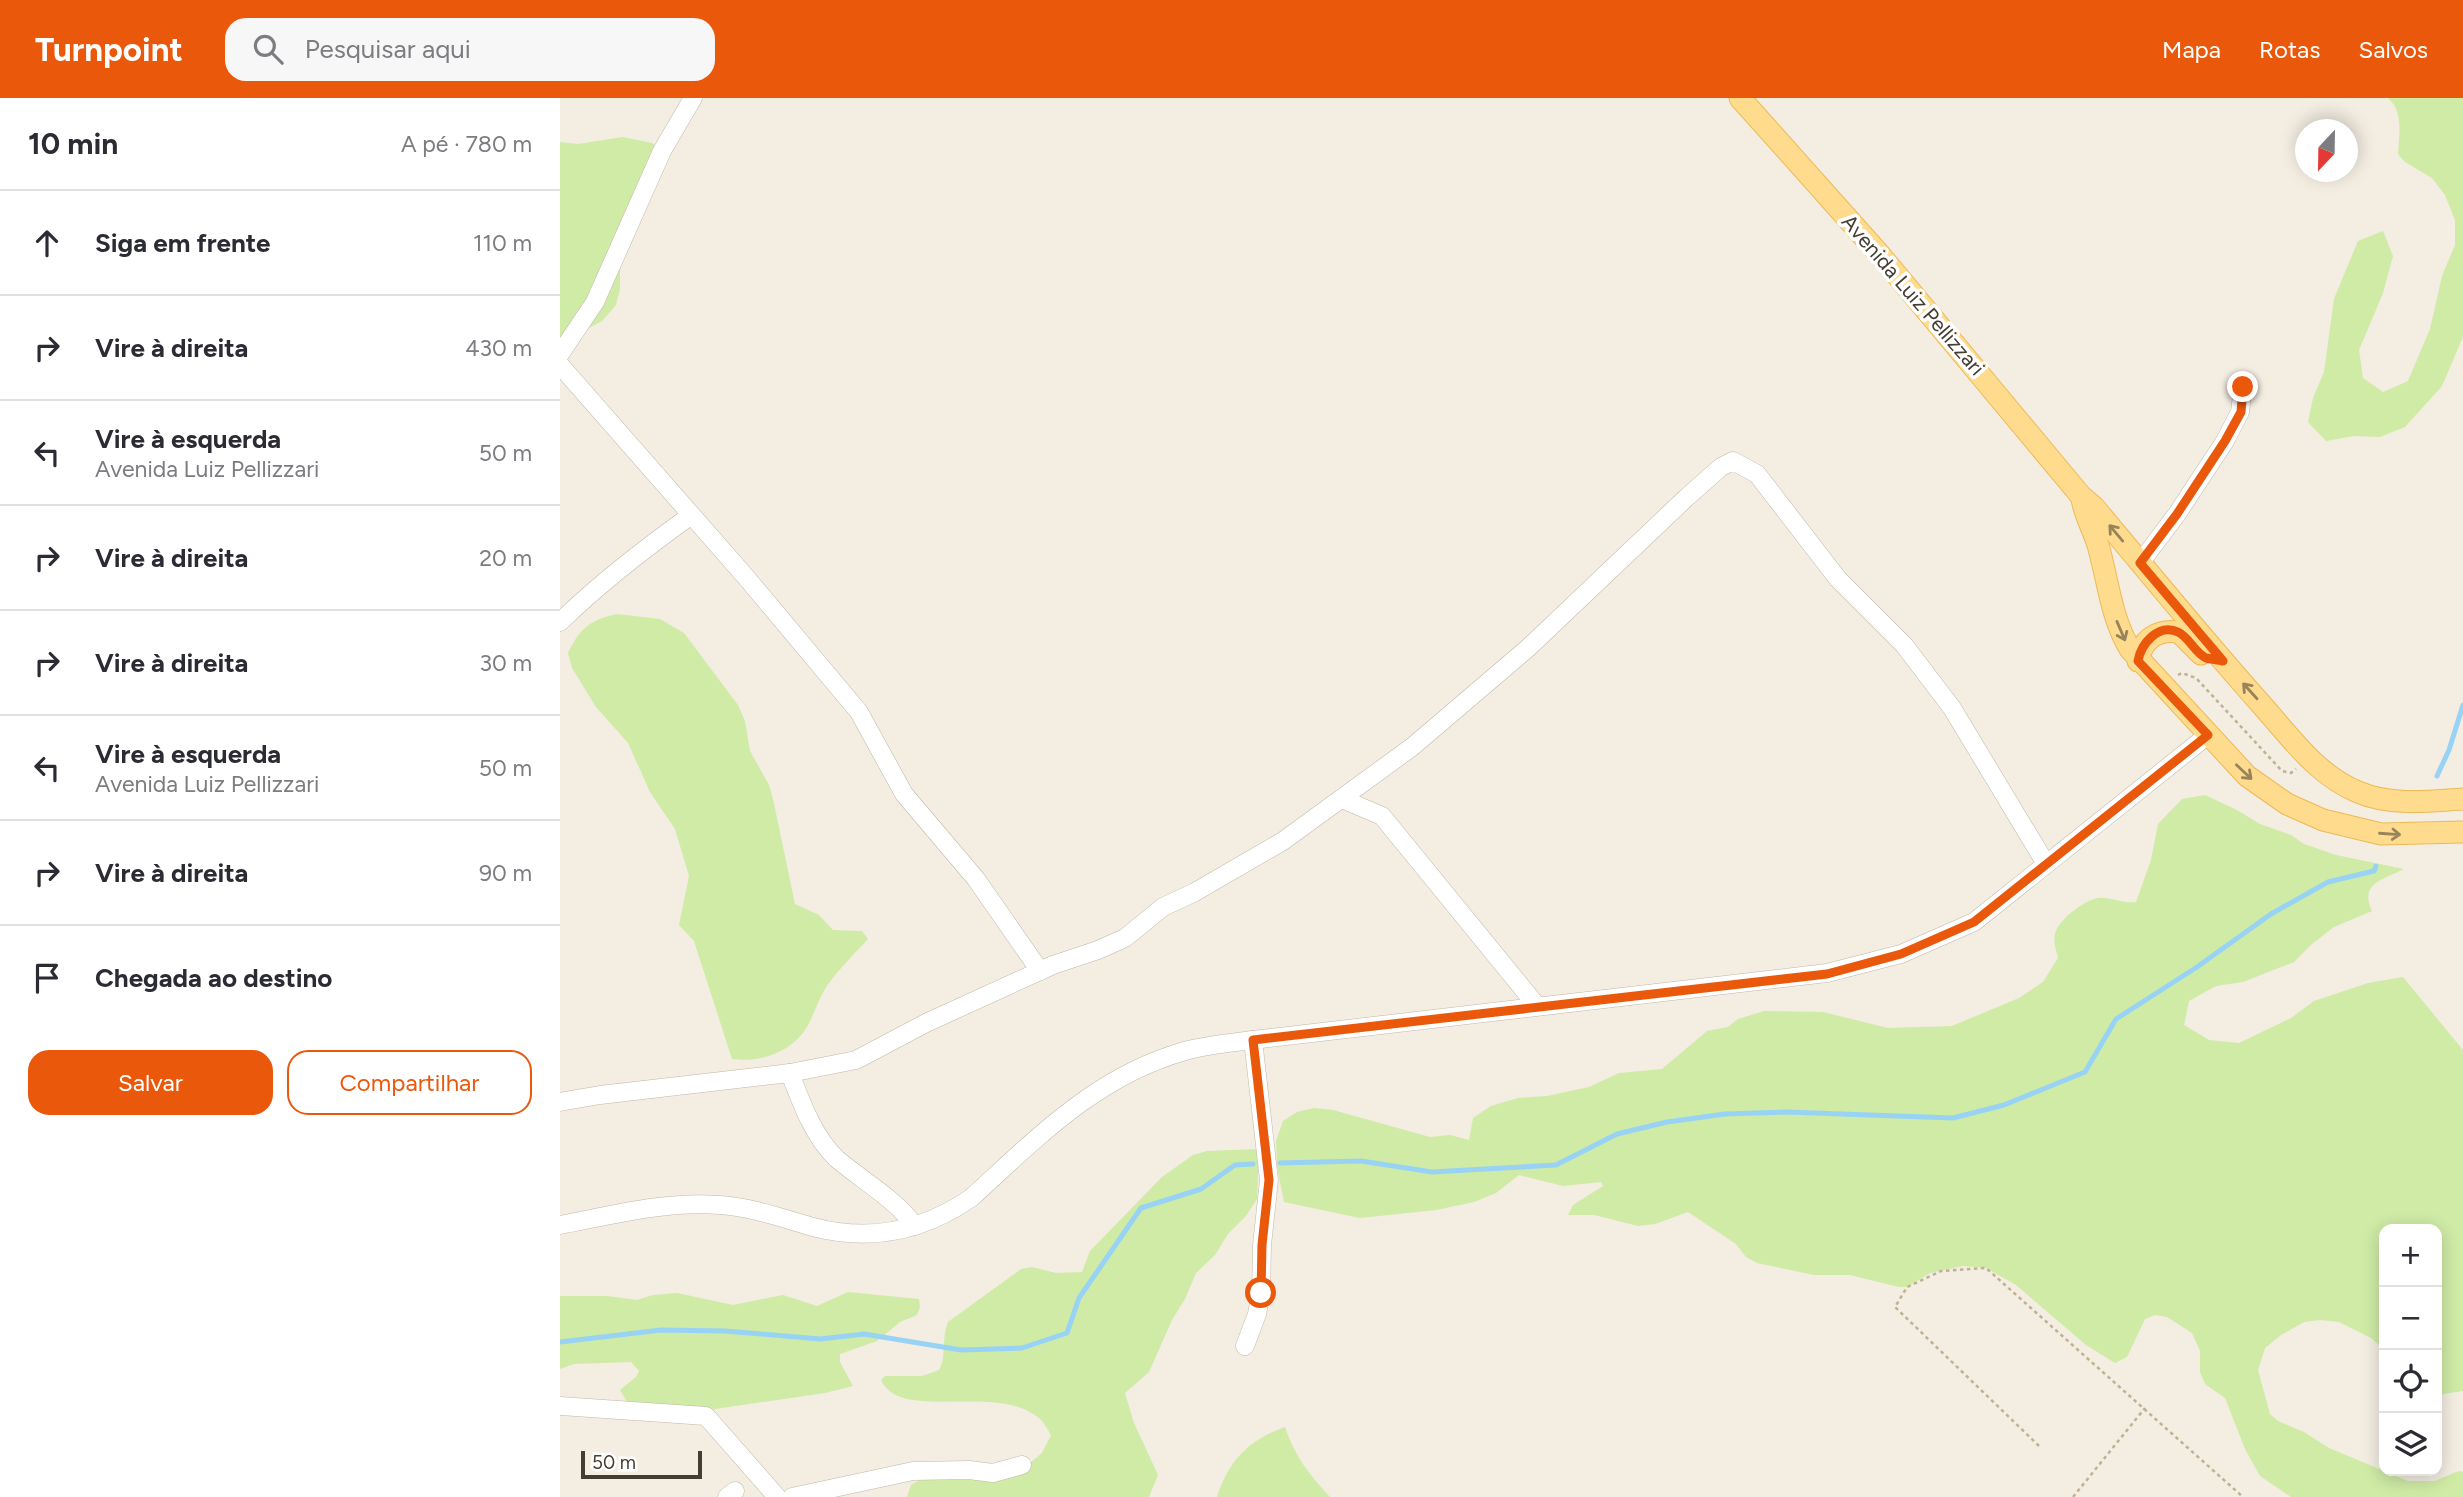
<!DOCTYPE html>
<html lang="pt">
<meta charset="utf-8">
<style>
body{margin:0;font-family:Figtree,sans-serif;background:#f7f7f7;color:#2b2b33}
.controls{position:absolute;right:21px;bottom:21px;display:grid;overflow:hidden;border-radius:14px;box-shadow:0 4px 18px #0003}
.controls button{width:63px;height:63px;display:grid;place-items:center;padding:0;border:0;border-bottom:2px solid #e1e1e2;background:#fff;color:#2b2b33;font:35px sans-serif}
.compass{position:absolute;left:1735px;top:21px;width:63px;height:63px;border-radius:50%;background:#fff;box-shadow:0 4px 18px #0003;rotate:202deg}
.scale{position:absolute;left:21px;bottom:18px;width:121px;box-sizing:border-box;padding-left:7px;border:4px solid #443d32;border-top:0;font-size:19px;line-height:24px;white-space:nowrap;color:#443d32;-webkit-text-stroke:5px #fff;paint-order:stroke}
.stop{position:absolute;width:21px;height:21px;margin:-16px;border:5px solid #ea580c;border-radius:50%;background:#fff}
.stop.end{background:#ea580c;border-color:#fff;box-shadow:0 2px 7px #0008}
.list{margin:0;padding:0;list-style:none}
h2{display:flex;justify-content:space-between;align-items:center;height:91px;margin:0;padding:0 28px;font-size:30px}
h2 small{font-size:23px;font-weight:400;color:#7c7c81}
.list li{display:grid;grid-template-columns:46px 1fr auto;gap:21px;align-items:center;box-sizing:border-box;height:105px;padding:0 28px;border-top:2px solid #e1e1e2}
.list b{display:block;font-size:26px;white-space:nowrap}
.list p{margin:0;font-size:23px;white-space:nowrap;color:#7c7c81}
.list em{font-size:23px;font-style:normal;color:#7c7c81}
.actions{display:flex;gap:14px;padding:21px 28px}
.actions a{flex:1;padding:16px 0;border:2px solid #ea580c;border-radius:21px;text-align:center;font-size:24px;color:#ea580c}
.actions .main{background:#ea580c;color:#fff}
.icon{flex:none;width:38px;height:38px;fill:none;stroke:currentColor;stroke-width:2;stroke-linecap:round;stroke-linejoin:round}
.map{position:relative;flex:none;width:1903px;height:1399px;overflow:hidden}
header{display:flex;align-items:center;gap:42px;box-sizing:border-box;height:98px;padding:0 35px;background:#ea580c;color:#fff}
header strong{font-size:33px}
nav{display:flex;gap:38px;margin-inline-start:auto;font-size:24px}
.search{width:490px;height:63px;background:#f7f7f7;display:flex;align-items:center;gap:18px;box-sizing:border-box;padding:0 24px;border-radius:21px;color:#7c7c81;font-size:26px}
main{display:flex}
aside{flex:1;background:#fff}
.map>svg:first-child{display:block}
.green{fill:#cfeba6}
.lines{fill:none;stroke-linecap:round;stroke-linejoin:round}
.stream{stroke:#98d3f6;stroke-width:5}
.minor-casing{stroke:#c1b7a7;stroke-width:19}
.major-casing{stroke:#edba56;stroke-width:23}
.path{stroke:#c1b094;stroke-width:2.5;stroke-dasharray:3.5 3.5;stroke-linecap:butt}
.minor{stroke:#fff;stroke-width:18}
.major{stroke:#ffdb8e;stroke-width:21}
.oneway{stroke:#98845b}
.route{stroke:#ea580c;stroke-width:9}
.labels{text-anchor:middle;stroke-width:7;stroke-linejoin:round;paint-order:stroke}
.street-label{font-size:21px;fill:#443d32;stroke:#fff}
</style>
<header>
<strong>Turnpoint</strong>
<div class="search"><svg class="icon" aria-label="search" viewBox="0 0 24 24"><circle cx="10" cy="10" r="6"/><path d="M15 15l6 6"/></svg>Pesquisar aqui</div>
<nav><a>Mapa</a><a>Rotas</a><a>Salvos</a></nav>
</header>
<main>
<aside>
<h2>10 min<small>A pé · 780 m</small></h2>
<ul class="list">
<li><svg class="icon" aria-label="ahead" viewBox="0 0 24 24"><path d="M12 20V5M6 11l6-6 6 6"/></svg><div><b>Siga em frente</b></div><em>110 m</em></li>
<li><svg class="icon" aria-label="right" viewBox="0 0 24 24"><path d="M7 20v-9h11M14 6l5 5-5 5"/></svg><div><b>Vire à direita</b></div><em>430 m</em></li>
<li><svg class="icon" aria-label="left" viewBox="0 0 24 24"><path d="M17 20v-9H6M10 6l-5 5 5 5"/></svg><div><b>Vire à esquerda</b><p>Avenida Luiz Pellizzari</p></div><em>50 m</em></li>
<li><svg class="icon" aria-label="right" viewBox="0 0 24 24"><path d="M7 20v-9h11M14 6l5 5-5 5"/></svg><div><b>Vire à direita</b></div><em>20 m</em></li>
<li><svg class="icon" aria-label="right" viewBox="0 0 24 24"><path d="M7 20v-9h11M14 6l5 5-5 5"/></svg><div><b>Vire à direita</b></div><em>30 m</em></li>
<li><svg class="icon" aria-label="left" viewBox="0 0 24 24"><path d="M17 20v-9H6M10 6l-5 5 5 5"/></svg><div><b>Vire à esquerda</b><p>Avenida Luiz Pellizzari</p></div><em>50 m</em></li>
<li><svg class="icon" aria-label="right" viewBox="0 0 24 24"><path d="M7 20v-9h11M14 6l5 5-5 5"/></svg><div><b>Vire à direita</b></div><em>90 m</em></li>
<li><svg class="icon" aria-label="arrive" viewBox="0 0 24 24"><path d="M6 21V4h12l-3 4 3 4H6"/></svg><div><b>Chegada ao destino</b></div></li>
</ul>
<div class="actions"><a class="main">Salvar</a><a>Compartilhar</a></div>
</aside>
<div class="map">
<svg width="1903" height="1399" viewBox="0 0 1903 1399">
<rect width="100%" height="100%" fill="#f3ede2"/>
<g class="green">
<path d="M1828,0H1903V239L1882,288L1845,329L1820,339L1794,338L1766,343L1748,324L1753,300L1764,274L1774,201L1798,143L1823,133L1833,158L1823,195L1799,252L1803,280L1823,294L1848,283L1870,231L1882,178L1895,147V122L1885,97L1872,80L1845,64L1838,56C1839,36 1844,14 1828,0Z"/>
<polygon points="63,39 92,45 99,51 60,132 60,191 56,207 42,223 0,245 0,44 18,46"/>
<path d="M57,516L100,521L124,535L178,607L185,623L190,653L209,687L213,701L235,806L259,817L273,832L302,833L308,841C295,855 280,870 269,885C259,898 255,915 247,929C232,954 200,965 172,961L134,843L119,827L129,778L115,731L90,694L68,645L36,609L12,570L8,555C20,530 30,522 57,516Z"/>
<path d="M1645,697L1677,712L1700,726L1731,737L1744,746L1776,757L1844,771C1823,782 1799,785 1812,813L1774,829L1752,846L1734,864L1683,884L1656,888L1629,903L1624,927L1649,942L1679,945L1731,920L1754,903L1808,885L1843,879L1903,952V1293L1883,1296L1877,1302V1131H1824V1251L1811,1240L1779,1224L1760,1222L1744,1224L1721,1237L1705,1250L1698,1272L1710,1316L1718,1323L1744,1334L1769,1350L1848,1383H1874L1899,1373L1903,1374V1399H1731L1700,1378L1685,1351L1665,1300L1645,1286L1640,1274V1253L1632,1235L1607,1219L1595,1217L1585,1221L1567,1259L1555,1265L1526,1247L1456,1187L1426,1170L1403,1168L1370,1175L1347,1189H1339L1290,1177H1254L1197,1165L1186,1159L1176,1146L1128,1114L1095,1126L1078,1128L1034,1117H1008L1013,1107L1043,1088L1041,1084L1003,1088L959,1077L936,1095L914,1104L876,1112L800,1120L724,1104L717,1069L716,1043L723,1023L737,1014L754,1010L773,1012L870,1039L890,1037L909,1042L913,1020L931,1008L958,1000L987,998L1029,989L1059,975L1102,971L1147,933L1168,929L1178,921L1204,913L1263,914L1328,930L1392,928L1459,900L1483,884L1498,860C1496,851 1492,841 1496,833C1501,820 1525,802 1538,800C1548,798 1563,806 1576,804L1591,762L1598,726L1622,701Z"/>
<path d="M699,1051L697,1101L686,1118L668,1136L655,1157L636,1175L625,1201L612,1222L589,1274L565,1295L574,1325L598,1377L589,1399H347L351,1387L368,1377L434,1381L453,1379L482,1355L491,1337C488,1332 485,1327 482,1323C442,1282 341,1326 321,1282L325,1278H362L379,1272C387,1259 381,1241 388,1224L461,1171L472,1169L496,1175L522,1174L530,1153L602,1079L633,1057L647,1053Z"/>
<polygon points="288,1194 359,1201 360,1209 357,1217 340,1224 317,1243 280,1256 280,1264 293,1288 265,1295 155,1311 147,1315 115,1307 67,1304 60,1292 76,1279 79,1273 71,1264 14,1266 0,1271 0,1198 47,1198 77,1202 93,1197 117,1195 173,1207 223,1197 257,1208"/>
<path d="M725,1329C736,1360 748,1375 770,1399H657C669,1362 689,1342 725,1329Z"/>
</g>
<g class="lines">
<g class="stream">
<polyline points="1877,678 1889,652 1903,607"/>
<polyline points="720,1065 801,1063 872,1074 996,1067 1057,1036 1107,1024 1165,1016 1226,1014 1393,1020 1444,1007 1525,974 1556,921 1637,869 1711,816 1768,784 1814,773 1816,768"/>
<polyline points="0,1244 101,1232 165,1233 260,1241 304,1236 401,1252 462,1250 507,1235 519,1200 581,1110 641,1091 675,1067 693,1066"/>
</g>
<defs>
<g id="minor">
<polyline points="0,256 35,204 102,53 133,0"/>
<polyline points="0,267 185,478 299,614 344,696 416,781 480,873"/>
<polyline points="1580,465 1617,416 1665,343 1680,314 1683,289"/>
<path d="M0,524C40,485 84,451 130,418"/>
<polyline points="782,701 822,718 977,908"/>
<path d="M230,975C241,1004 254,1040 277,1061C303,1083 334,1100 355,1128"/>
<polyline points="0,1004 40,997 230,975 296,962 366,925 493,867 538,852 565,840 603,809 635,794 723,743 852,649 968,550 1126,400 1161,369 1173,363 1197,376 1278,481 1344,547 1392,610 1486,766"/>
<path d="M0,1127C52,1117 106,1103 159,1107C191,1109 222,1120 253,1129C310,1144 363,1133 411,1100C477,1040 536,978 625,953C647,947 670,945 693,942L1267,875L1341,856L1414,824L1648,637"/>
<polyline points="685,1248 697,1216 701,1195 702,1147 709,1082 693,942"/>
<polyline points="0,1308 146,1318 217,1399"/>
<polyline points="167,1399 175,1393"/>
<polyline points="232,1399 353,1373 409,1372 433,1375 462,1367"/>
</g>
<g id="major">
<path d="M1180,0L1321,158L1521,398L1534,409C1589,475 1643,541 1700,605C1729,637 1756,677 1798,694C1831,708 1867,703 1903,701"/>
<path d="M1522,401C1525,418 1533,431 1538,447C1548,482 1551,520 1570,551L1687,678L1727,706L1763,722L1821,736L1903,734"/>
<path d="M1578,563C1582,541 1597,531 1619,534L1641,556"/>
</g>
</defs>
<use href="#minor" class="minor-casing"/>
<use href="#major" class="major-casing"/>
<g class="path">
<polyline points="1618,577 1622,575 1636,580 1722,673 1731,675 1736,671"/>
<polyline points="1479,1348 1335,1209 1347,1189 1381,1173 1426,1170 1683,1399"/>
<polyline points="1513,1399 1585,1310"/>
</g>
<use href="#minor" class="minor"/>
<use href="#major" class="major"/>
</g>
<defs><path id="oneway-shaft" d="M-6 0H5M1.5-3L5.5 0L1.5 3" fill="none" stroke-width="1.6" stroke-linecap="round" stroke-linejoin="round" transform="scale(1.75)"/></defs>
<g class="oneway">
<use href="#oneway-shaft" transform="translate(1556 435) rotate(-130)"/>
<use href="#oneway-shaft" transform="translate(1561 533) rotate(67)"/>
<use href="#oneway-shaft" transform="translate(1690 593) rotate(-132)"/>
<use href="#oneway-shaft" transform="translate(1684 674) rotate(43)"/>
<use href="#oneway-shaft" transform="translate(1830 736) rotate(4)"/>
</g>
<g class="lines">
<path class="route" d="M701,1195L702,1147L709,1082L693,942L1267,876L1341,856L1414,824L1648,637L1578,563C1581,546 1598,525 1618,534C1629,539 1635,555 1646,560C1651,561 1658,562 1663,563L1580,465L1617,416L1665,343L1681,314L1683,289"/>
</g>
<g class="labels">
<g class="street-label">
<text transform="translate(1353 197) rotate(49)" y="7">Avenida Luiz Pellizzari</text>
</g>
</g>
</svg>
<div class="controls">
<button>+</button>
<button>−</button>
<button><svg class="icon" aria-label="locate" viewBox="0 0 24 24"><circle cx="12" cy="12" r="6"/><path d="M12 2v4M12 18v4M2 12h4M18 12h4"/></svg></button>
<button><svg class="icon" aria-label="layers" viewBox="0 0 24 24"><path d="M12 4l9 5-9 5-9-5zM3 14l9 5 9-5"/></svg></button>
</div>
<svg class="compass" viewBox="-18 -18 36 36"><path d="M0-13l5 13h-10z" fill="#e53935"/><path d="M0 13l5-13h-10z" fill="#7c7c81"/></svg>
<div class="scale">50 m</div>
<div class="stop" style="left:701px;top:1195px"></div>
<div class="stop end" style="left:1683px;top:289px"></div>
</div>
</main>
